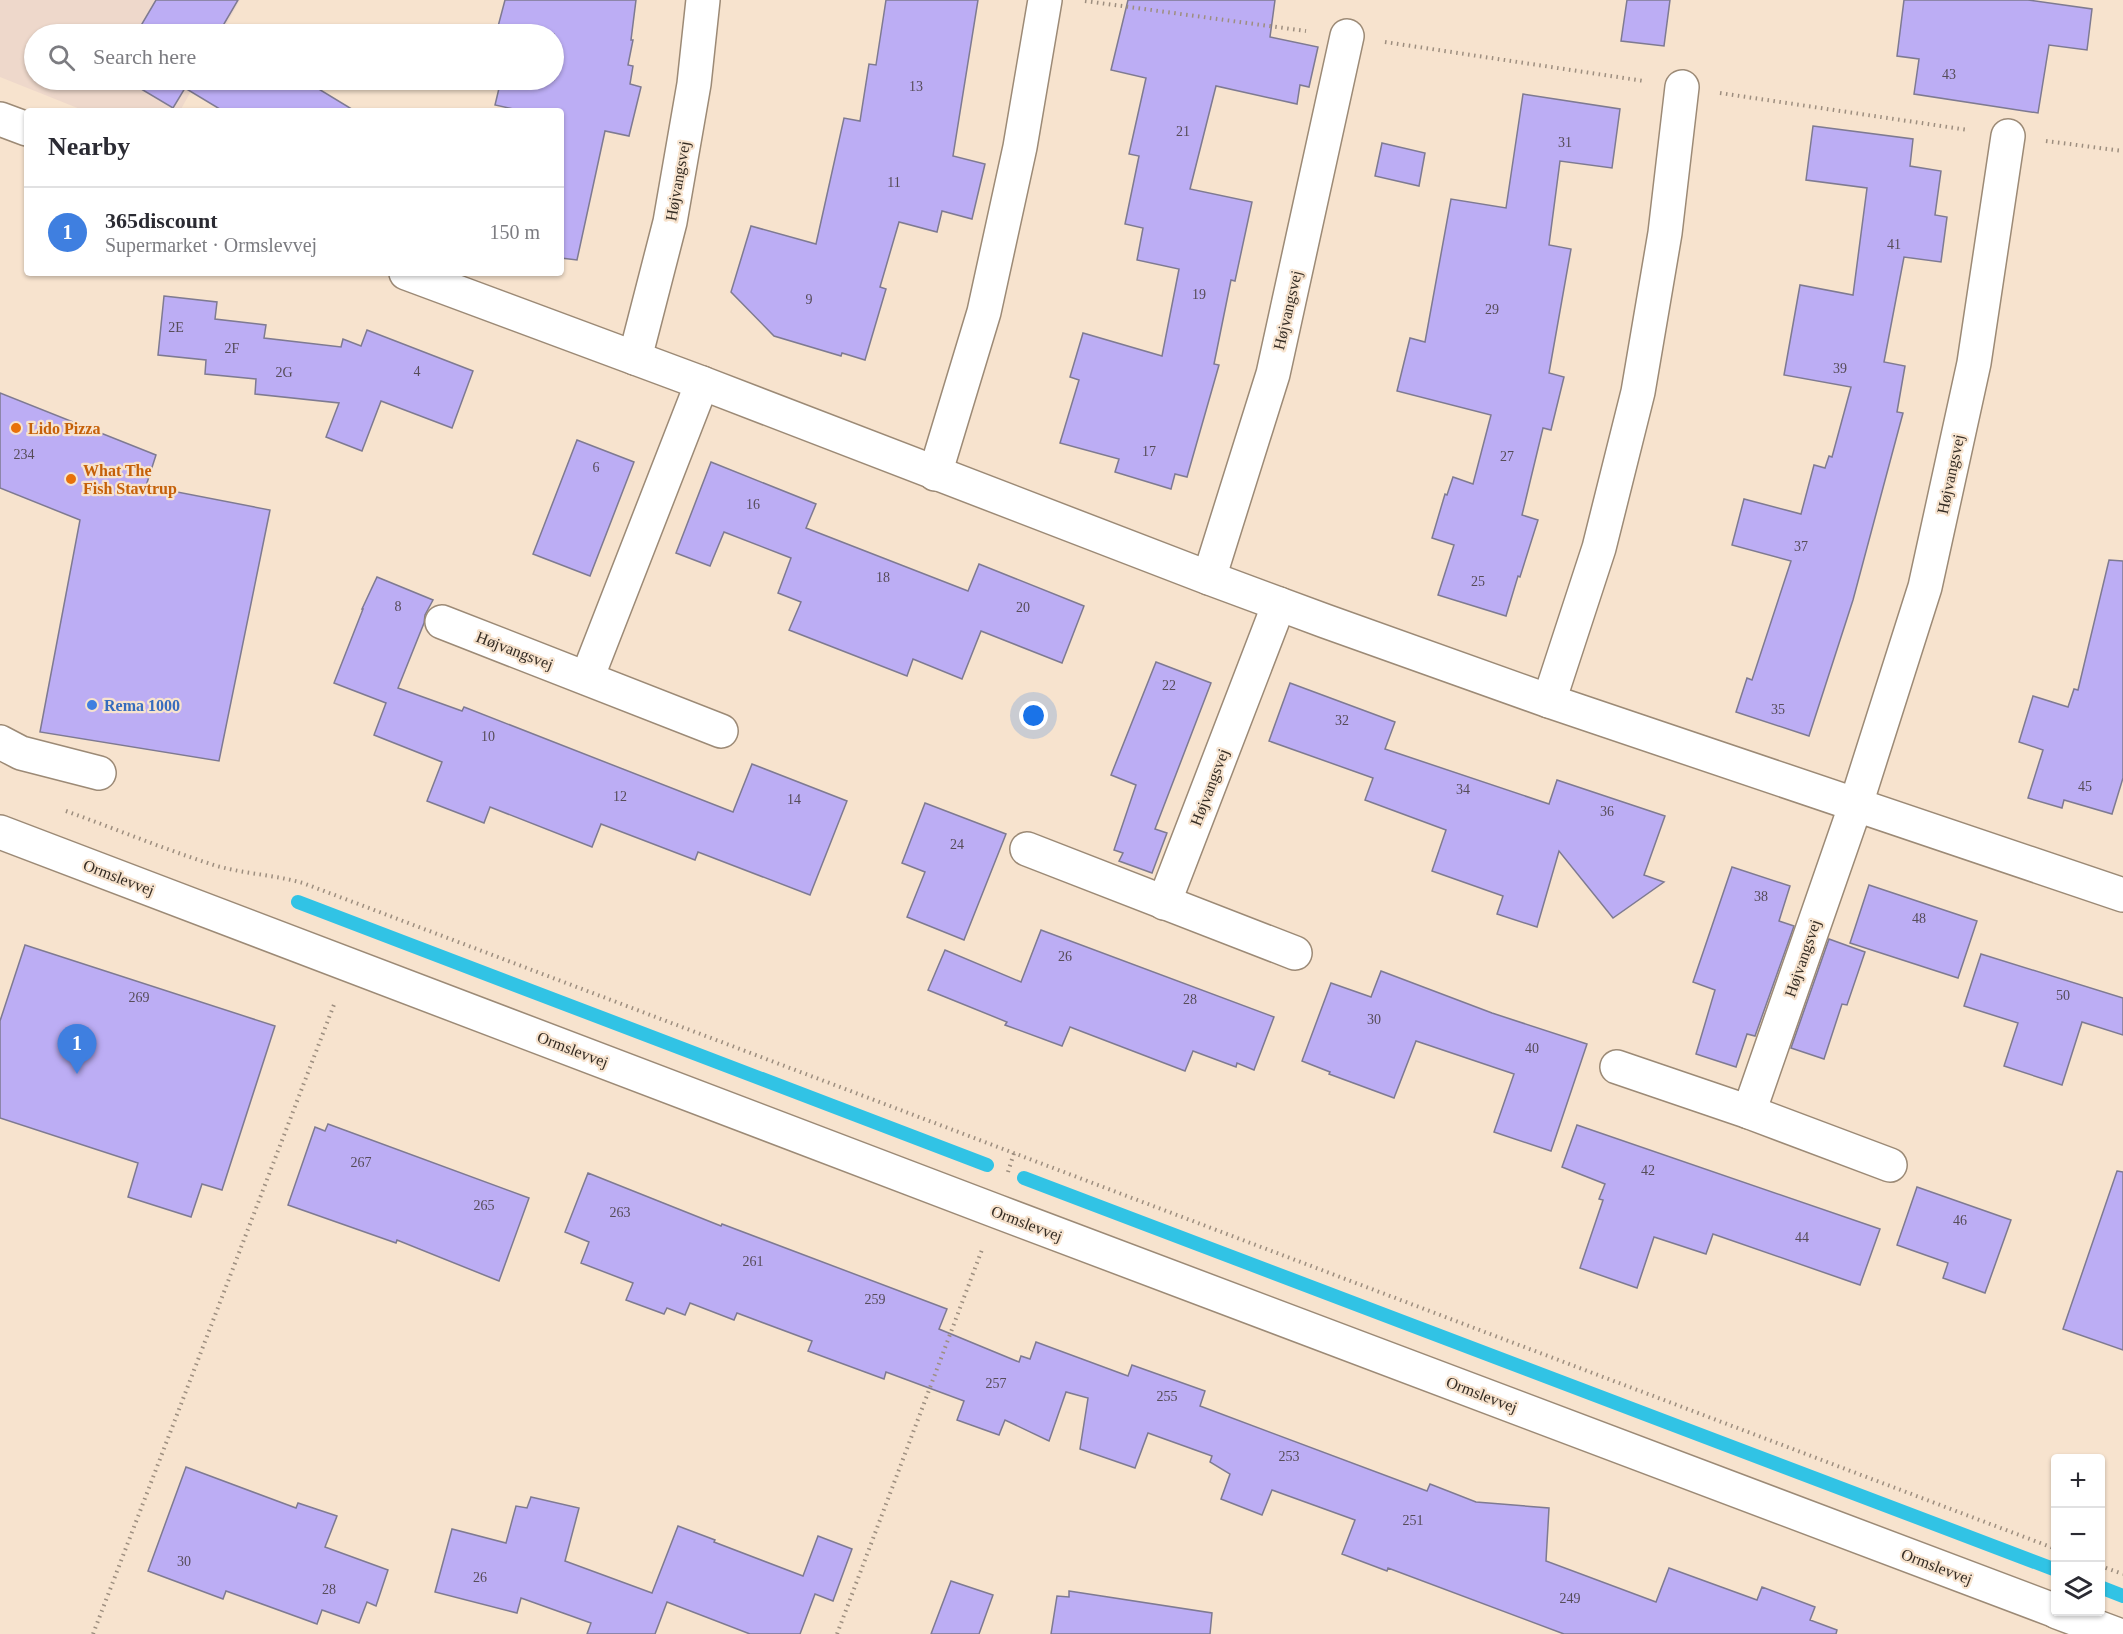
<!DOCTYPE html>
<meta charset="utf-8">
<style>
body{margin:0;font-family:Georgia,serif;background:#f7f7f7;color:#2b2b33}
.controls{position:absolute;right:18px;bottom:18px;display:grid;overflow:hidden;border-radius:6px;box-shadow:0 2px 4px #0004}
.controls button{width:54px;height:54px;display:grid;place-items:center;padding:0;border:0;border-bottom:2px solid #e1e1e2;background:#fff;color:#2b2b33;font:30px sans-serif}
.you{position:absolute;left:1034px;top:716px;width:21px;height:21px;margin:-15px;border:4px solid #fff;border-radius:50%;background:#1a73e8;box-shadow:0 0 0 9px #1a73e833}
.badge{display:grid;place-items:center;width:39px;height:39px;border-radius:50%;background:#b03b93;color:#fff;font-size:20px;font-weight:700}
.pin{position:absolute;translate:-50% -50px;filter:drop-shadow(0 2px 3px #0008)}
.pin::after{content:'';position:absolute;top:32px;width:21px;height:18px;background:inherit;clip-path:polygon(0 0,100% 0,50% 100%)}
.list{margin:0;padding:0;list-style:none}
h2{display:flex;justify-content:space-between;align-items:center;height:78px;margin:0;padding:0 24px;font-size:26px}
h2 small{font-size:20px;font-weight:400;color:#7c7c81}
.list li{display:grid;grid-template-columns:39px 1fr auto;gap:18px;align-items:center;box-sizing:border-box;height:90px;padding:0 24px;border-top:2px solid #e1e1e2}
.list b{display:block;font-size:22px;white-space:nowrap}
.list p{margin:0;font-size:20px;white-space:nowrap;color:#7c7c81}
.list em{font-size:20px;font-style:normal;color:#7c7c81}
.icon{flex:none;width:33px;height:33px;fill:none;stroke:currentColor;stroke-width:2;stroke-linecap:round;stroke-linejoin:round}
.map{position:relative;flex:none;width:2123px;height:1634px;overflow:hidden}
.search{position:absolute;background:#fff;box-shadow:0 2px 4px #0004;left:24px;top:24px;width:540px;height:66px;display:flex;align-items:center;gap:15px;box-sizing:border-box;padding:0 21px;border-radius:33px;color:#7c7c81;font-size:22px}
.panel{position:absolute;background:#fff;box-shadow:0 2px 4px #0004;left:24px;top:108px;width:540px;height:168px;border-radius:6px}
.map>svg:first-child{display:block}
.education{fill:#eed8cb}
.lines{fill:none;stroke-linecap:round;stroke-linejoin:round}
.stream{stroke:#31c3e5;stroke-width:14}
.building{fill:#bcadf4;stroke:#7e7a91;stroke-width:1.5}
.minor-casing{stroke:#9c8a76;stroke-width:36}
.path{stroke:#9d8e7f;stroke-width:4;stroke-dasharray:1.5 4.5;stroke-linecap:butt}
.minor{stroke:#fff;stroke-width:33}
.food-dot{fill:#e8710a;stroke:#f7e3ce;stroke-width:2}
.shop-dot{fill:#3f7fe0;stroke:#f7e3ce;stroke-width:2}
.labels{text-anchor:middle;stroke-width:4.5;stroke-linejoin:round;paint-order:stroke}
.number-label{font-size:14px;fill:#564c58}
.street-label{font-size:16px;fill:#342c24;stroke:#f7e3ce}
.food-label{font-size:16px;font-weight:bold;fill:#c56008;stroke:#f7e3ce;text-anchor:start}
.shop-label{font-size:16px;font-weight:bold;fill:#366cbe;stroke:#f7e3ce;text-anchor:start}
</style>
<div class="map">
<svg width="2123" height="1634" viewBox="0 0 2123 1634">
<rect width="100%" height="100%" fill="#f7e3ce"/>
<polygon class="education" points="0,0 240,0 221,34 34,34 34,80 197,80 180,111 85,111 0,77"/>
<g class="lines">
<g class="stream">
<polyline points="298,902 987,1165"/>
<polyline points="1024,1178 2056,1570"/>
<polyline points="2100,1587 2123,1596"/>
</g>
</g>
<g class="building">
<polygon points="156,0 238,0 221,29 230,34 136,34"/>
<polygon points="505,0 636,0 631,40 633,40 628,65 633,66 630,84 641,87 629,136 605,131 577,260 561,258 561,111 522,111 495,105 501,80 554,80 554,34 496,34"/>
<polygon points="886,0 978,0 953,156 985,164 972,219 942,211 937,232 899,222 880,287 886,289 865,360 842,353 841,356 774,336 731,292 751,226 816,244 844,118 860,121 869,64 876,65"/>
<polygon points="1128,0 1275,0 1270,37 1318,47 1309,87 1300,85 1297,104 1216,86 1190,189 1252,202 1235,281 1231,280 1214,364 1219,365 1187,477 1175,474 1171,489 1115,472 1119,459 1060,443 1079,380 1070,377 1083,333 1162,356 1179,269 1137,260 1143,228 1125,224 1139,156 1129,154 1146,78 1111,70"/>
<polygon points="1627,0 1670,0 1664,46 1621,41"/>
<polygon points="1904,0 2028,0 2092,9 2087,50 2049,45 2038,113 1914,94 1919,59 1897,56"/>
<polygon points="126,80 304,80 355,111 223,111 185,88 173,108"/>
<polygon points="1523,94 1620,109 1612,168 1560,161 1549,245 1571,249 1549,373 1564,377 1551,430 1543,428 1522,515 1538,520 1520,577 1518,576 1506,616 1438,595 1454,545 1432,538 1445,494 1447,495 1453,477 1473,484 1491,415 1397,391 1410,338 1425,342 1451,199 1506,208"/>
<polygon points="1813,126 1913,139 1910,166 1941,171 1935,215 1947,217 1941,262 1904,257 1884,362 1905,366 1897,412 1903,413 1853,600 1809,736 1736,712 1747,678 1752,680 1791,561 1732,545 1744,499 1801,514 1814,465 1825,468 1829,456 1832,457 1851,387 1784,375 1800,285 1853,295 1867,188 1806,180"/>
<polygon points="1382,143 1425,153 1419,186 1375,176"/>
<polygon points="164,296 217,302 215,319 266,325 264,338 341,347 343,339 361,346 367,330 473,371 452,428 381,401 362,451 326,437 339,403 255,394 256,379 205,374 206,360 158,355"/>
<polygon points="0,393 156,455 146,486 270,510 219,761 40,732 80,520 0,488"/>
<polygon points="577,440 634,462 590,576 533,554"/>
<polygon points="711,462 816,504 806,528 968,591 979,564 1084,606 1062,663 981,631 962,679 913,659 907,676 789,630 801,602 778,593 791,558 724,532 710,566 676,553"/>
<polygon points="2109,560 2123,561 2123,778 2112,814 2064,800 2062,808 2028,798 2043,750 2019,742 2033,696 2068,707 2074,689 2078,690"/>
<polygon points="377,577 433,600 425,615 424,623 398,688 462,711 464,707 733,812 752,764 847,801 810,895 698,852 695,860 601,824 592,847 490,807 484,823 427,801 442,762 374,735 386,703 334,683 363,609 362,609"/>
<polygon points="1156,662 1211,683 1155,829 1167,833 1152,873 1119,861 1123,853 1114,850 1136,785 1111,775"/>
<polygon points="1290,683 1395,722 1385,749 1549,804 1557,780 1665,816 1644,875 1664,882 1613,918 1559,851 1537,927 1497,914 1503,896 1432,871 1446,830 1365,800 1373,778 1269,741"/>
<polygon points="925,803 1006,834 964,940 907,917 925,872 902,863"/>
<polygon points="1732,867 1790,886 1779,921 1794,926 1755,1036 1747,1034 1736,1067 1696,1054 1715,990 1693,982"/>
<polygon points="1869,885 1977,921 1958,978 1850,943"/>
<polygon points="1041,930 1274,1017 1254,1070 1237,1063 1236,1067 1193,1051 1185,1071 1070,1027 1062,1046 1005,1025 1007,1022 928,990 945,950 1021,982"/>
<polygon points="1829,939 1865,952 1847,1005 1842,1004 1824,1059 1791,1048"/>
<polygon points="25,945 275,1026 222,1190 202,1184 191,1217 128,1197 138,1163 0,1118 0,1021"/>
<polygon points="1981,954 2123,998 2123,1035 2082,1022 2062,1085 2004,1066 2018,1023 1964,1006"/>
<polygon points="1381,971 1492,1013 1587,1044 1551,1151 1494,1132 1514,1074 1416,1041 1394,1098 1329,1074 1330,1072 1302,1061 1331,983 1371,997"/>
<polygon points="328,1124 529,1198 499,1281 397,1240 396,1243 288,1205 315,1127 325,1131"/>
<polygon points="1577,1125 1880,1229 1860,1285 1713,1234 1706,1254 1654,1237 1637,1288 1580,1268 1603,1200 1599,1199 1605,1184 1562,1167"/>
<polygon points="2117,1171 2123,1172 2123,1350 2063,1329"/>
<polygon points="588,1173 721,1226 722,1224 947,1309 939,1329 1019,1362 1021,1356 1030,1359 1036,1342 1128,1376 1132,1365 1205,1391 1200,1406 1427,1491 1430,1484 1476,1502 1549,1508 1546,1561 1656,1602 1669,1568 1757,1600 1762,1587 1815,1607 1810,1620 1837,1630 1836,1634 1564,1634 1388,1568 1387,1571 1342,1554 1355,1520 1272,1490 1262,1515 1221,1499 1230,1474 1210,1462 1212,1456 1148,1433 1135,1468 1080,1449 1088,1398 1066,1392 1049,1441 1005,1420 999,1435 957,1420 964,1401 886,1372 884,1379 808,1351 812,1341 737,1313 734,1320 690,1303 685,1315 667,1308 664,1314 626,1300 633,1283 581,1263 589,1242 565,1232"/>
<polygon points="1917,1187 2011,1220 1985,1293 1943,1278 1948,1263 1897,1245"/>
<polygon points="186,1467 296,1508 298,1503 337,1516 325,1547 388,1570 376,1606 367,1602 359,1623 322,1610 317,1624 226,1591 223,1599 148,1571"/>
<polygon points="531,1497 579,1508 565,1561 652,1593 678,1526 715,1540 714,1542 803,1576 818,1536 852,1549 833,1601 815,1594 800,1634 750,1634 667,1602 655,1634 587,1634 591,1623 521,1598 517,1613 435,1592 452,1529 506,1543 516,1506 527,1508"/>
<polygon points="951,1581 993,1595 979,1634 931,1634"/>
<polygon points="1069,1591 1212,1613 1210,1634 1051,1634 1057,1596 1069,1597"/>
</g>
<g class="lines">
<defs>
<g id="minor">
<polyline points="0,119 27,129"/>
<polyline points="406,273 702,383 1209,578 1325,621 1549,701 2123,895"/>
<polyline points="635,358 670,222 694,84 703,0"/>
<polyline points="935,474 984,312 1020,147 1045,0"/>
<polyline points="1209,578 1273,374 1347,36"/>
<polyline points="442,622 721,731"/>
<polyline points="587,678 702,383"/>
<polyline points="1549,701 1599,548 1638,392 1665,233 1682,87"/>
<polyline points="0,742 21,753 99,773"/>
<polyline points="0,832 996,1211 2056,1611"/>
<polyline points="1027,849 1295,953"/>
<polyline points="1164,903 1279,604"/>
<polyline points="1617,1067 1749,1112 1890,1165"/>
<polyline points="1749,1112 1856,804 1925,587 1974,363 2008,136"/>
<polyline points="2057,1612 2116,1634"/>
</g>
</defs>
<use href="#minor" class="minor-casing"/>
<g class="path">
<polyline points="1085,1 1306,31"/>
<polyline points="1385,42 1644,81"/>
<polyline points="1720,93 1968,130"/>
<polyline points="2046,141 2123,151"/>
<path d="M66,811C116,829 166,850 217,866C246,874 275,875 303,883L2056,1549"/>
<polyline points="1008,1172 1014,1153"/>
<polyline points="2100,1566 2123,1574"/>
<polyline points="93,1634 335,1002"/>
<polyline points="837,1634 983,1247"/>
</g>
<use href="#minor" class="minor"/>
</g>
<g class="food-dot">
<circle cx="16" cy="428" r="6"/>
<circle cx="71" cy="479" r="6"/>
</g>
<circle class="shop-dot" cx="92" cy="705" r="6"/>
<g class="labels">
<g class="number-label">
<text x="1949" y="79">43</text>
<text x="916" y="91">13</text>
<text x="1183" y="136">21</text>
<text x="1565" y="147">31</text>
<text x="894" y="187">11</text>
<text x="1894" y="249">41</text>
<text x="1199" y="299">19</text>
<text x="809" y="304">9</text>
<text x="1492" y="314">29</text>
<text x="176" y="332">2E</text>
<text x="232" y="353">2F</text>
<text x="1840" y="373">39</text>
<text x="417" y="376">4</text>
<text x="284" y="377">2G</text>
<text x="1149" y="456">17</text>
<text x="24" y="459">234</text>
<text x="1507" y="461">27</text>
<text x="596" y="472">6</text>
<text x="753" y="509">16</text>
<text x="1801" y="551">37</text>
<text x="883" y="582">18</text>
<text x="1478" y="586">25</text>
<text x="398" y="611">8</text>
<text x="1023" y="612">20</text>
<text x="1169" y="690">22</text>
<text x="1778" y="714">35</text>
<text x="1342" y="725">32</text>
<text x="488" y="741">10</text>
<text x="2085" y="791">45</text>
<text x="1463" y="794">34</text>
<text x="620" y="801">12</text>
<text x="794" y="804">14</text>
<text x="1607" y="816">36</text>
<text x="957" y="849">24</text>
<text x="1761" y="901">38</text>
<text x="1919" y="923">48</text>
<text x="1065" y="961">26</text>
<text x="2063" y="1000">50</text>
<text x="139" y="1002">269</text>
<text x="1190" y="1004">28</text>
<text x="1374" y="1024">30</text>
<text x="1532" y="1053">40</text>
<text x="361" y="1167">267</text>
<text x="1648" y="1175">42</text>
<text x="484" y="1210">265</text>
<text x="620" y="1217">263</text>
<text x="1960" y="1225">46</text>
<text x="1802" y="1242">44</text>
<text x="753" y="1266">261</text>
<text x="875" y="1304">259</text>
<text x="996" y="1388">257</text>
<text x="1167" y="1401">255</text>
<text x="1289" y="1461">253</text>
<text x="1413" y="1525">251</text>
<text x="184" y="1566">30</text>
<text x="480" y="1582">26</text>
<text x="329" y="1594">28</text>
<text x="1570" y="1603">249</text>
</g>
<g class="street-label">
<text transform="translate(677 181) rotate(-80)" y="6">Højvangsvej</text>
<text transform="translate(1287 310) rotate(-77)" y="6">Højvangsvej</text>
<text transform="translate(1950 474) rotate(-78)" y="6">Højvangsvej</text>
<text transform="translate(515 650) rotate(21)" y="6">Højvangsvej</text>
<text transform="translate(1209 787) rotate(-69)" y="6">Højvangsvej</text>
<text transform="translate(119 877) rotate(21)" y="6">Ormslevvej</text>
<text transform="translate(1802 958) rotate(-71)" y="6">Højvangsvej</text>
<text transform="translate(573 1049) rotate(21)" y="6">Ormslevvej</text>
<text transform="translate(1027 1223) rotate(21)" y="6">Ormslevvej</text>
<text transform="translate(1482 1394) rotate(21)" y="6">Ormslevvej</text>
<text transform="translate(1937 1566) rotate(21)" y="6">Ormslevvej</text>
</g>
<g class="food-label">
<text x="28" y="434">Lido Pizza</text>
<text x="83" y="476">What The<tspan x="83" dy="18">Fish Stavtrup</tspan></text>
</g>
<g class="shop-label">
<text x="104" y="711">Rema 1000</text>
</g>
</g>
</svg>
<div class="controls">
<button>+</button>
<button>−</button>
<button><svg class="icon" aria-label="layers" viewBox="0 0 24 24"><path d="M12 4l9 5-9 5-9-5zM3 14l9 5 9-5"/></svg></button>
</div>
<div class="you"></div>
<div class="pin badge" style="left:77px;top:1074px;background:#3f7fe0">1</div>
<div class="search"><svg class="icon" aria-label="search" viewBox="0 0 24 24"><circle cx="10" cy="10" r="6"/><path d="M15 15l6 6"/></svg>Search here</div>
<section class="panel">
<h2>Nearby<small></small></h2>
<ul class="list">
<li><span class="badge" style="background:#3f7fe0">1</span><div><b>365discount</b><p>Supermarket · Ormslevvej</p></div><em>150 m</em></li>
</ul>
</section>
</div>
